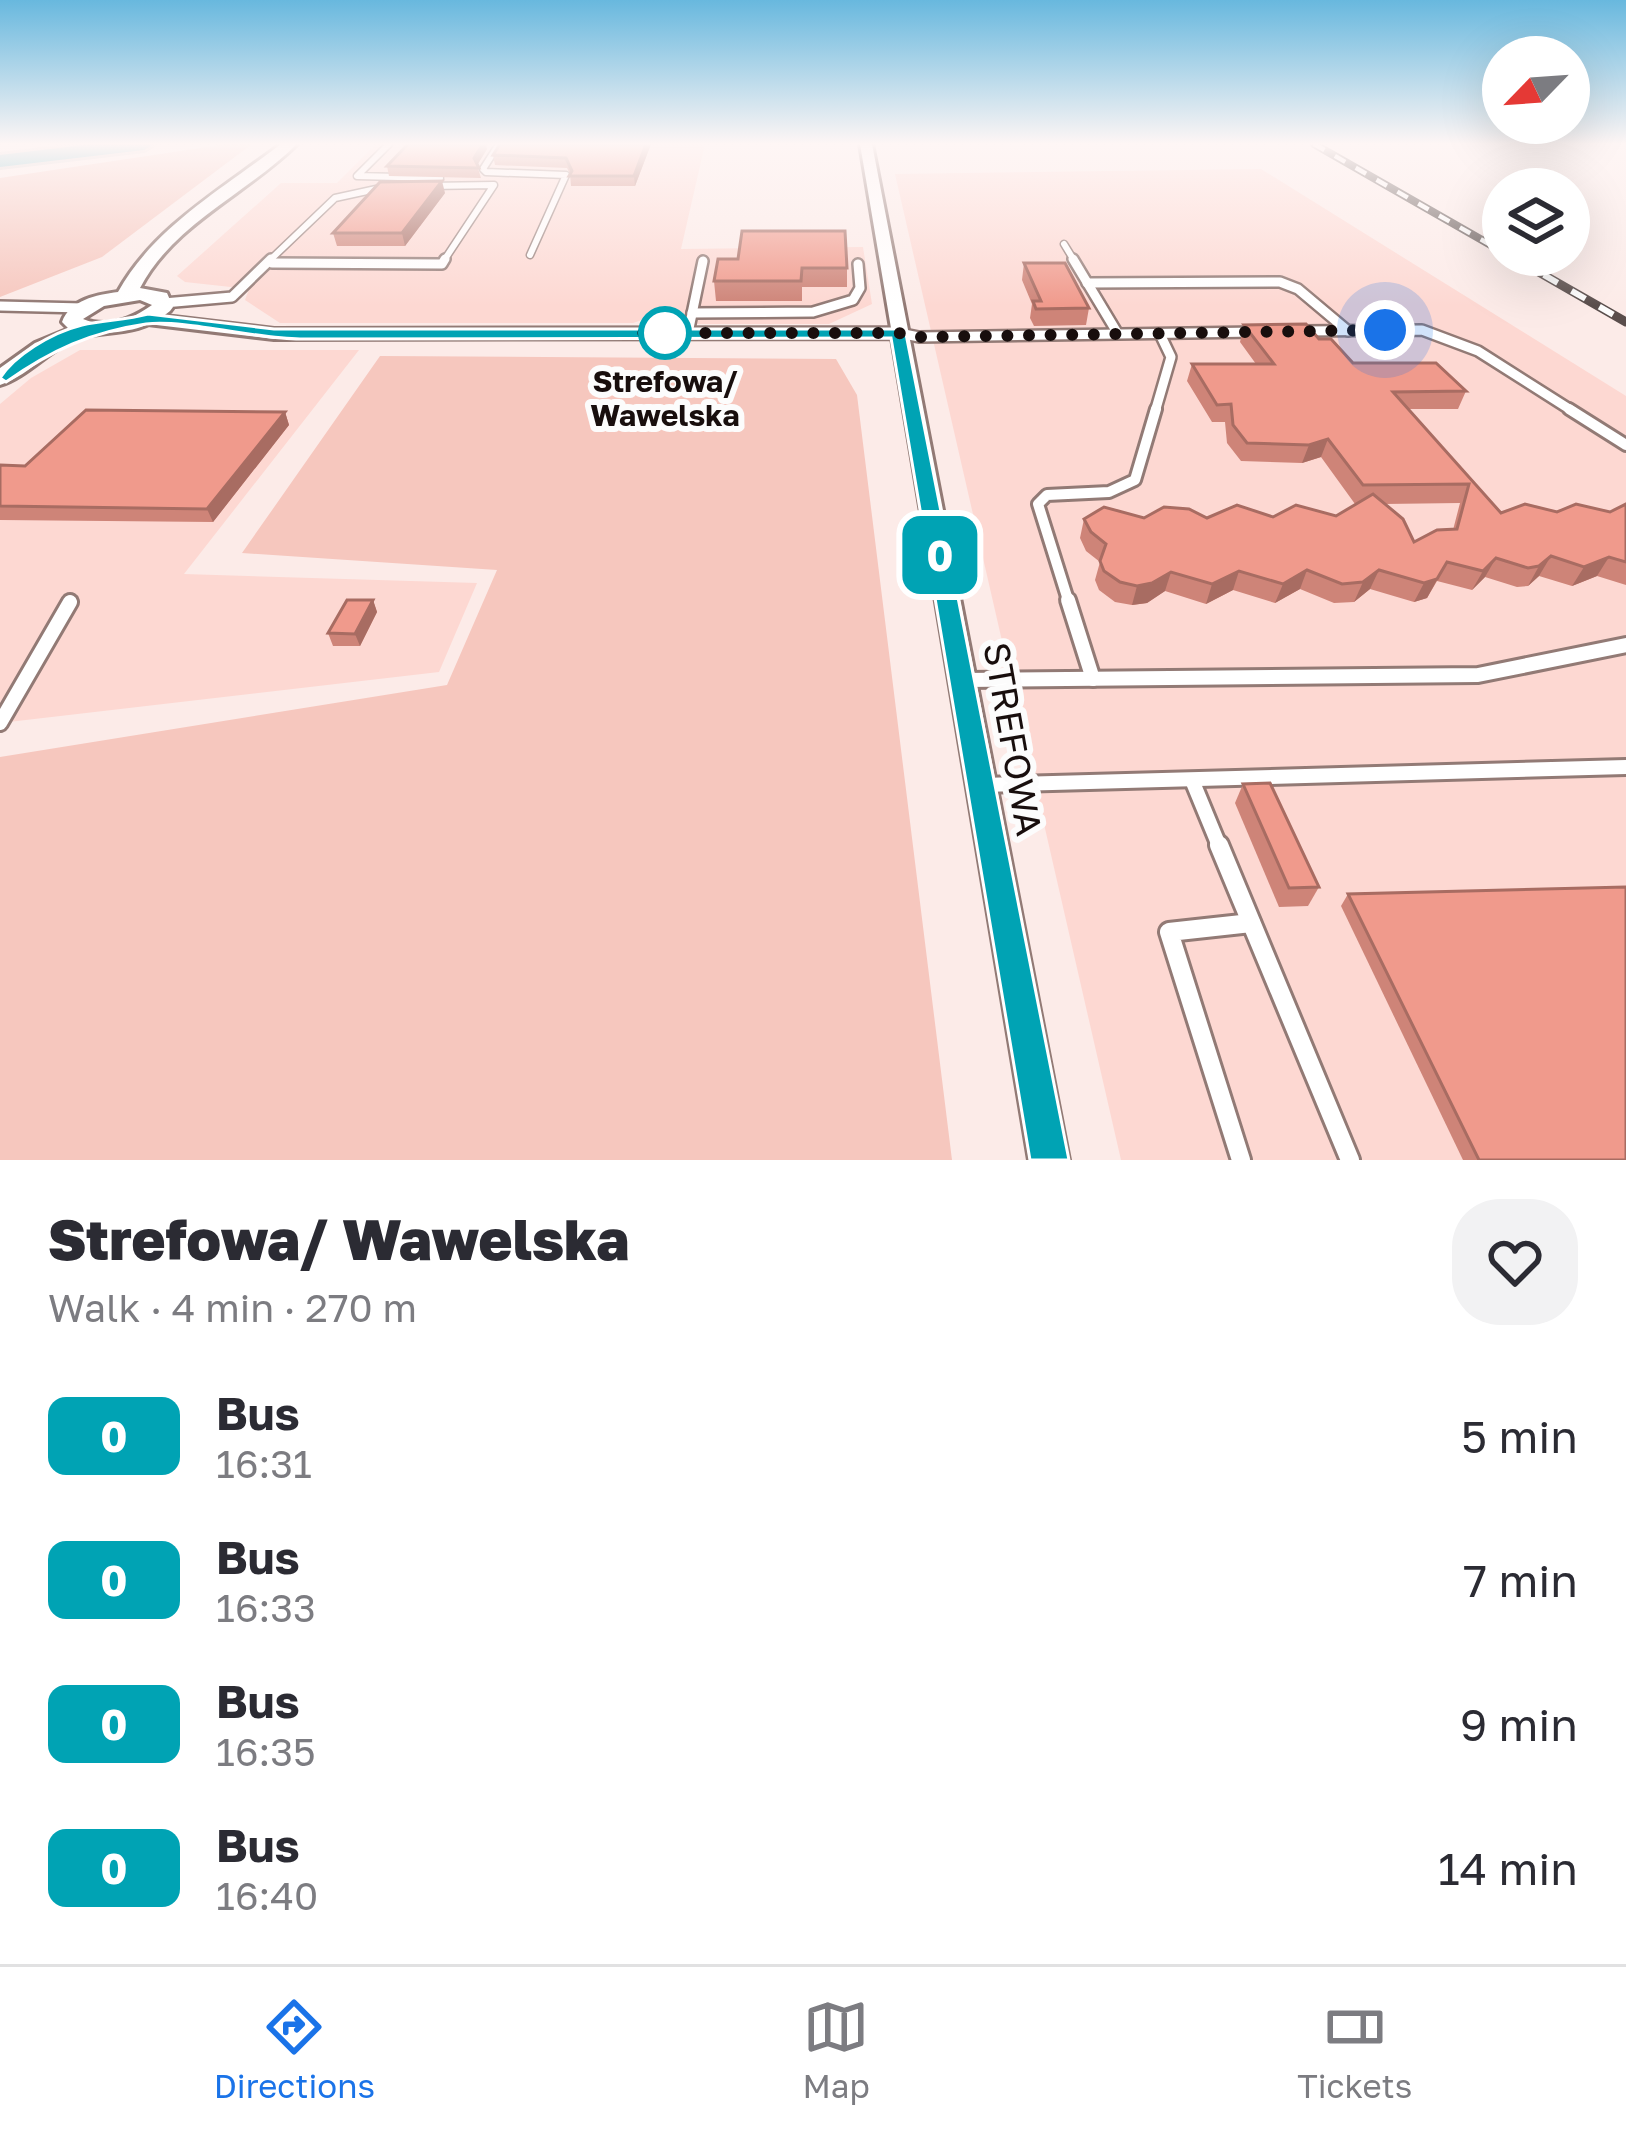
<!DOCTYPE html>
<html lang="en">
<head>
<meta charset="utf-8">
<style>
	body { margin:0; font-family:"Golos Text",sans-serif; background:#f2f2f3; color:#2b2b33; height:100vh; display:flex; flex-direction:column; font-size:45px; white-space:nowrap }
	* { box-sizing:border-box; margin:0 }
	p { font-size:39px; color:#7c7c81 }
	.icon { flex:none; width:66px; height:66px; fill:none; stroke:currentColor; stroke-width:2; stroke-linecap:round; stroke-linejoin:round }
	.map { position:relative; height:1160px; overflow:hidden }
	.drawer { display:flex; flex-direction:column; background:#fff; flex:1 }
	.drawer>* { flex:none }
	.badge { padding:0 24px; border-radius:18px; font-size:42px; line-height:78px }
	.needle { width:78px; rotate:245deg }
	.controls { position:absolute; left:1482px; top:36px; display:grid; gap:24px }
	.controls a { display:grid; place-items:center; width:108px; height:108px; border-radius:50%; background:#fff; box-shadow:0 12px 48px #0002; font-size:60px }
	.you { position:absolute; width:60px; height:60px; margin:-30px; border:9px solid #fff; border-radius:50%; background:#1a73e8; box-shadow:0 0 0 18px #1a73e833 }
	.map>.badge { position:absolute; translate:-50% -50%; box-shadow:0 0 0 6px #fff }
	.round { display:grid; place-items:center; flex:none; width:126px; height:126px; border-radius:48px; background:#f2f2f3 }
	.head { display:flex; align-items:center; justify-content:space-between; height:204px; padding:0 48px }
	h1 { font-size:57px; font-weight:800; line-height:90px }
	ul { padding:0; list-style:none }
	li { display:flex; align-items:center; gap:36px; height:144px; padding:0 48px }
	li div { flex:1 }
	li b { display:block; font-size:45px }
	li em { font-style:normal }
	li .badge { min-width:132px; font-weight:700; text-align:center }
	.dock { display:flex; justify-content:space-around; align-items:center; height:168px; border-top:3px solid #e1e1e2; background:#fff; font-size:33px; color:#7c7c81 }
	.dock a { display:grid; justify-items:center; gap:6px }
	.dock .on { color:#1a73e8 }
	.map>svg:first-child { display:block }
	.built { fill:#fdd8d2 }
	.green { fill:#f6c7be }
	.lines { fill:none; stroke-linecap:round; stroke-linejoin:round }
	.service-far4-casing { stroke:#927a75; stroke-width:9 }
	.service-far3-casing { stroke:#927a75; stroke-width:14 }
	.service-far2-casing { stroke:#927a75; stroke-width:16 }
	.service-far1-casing { stroke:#927a75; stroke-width:20 }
	.service-casing { stroke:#927a75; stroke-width:24 }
	.minor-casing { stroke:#927a75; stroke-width:6 }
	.tertiary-casing { stroke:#927a75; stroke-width:6 }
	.trunk-casing { stroke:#d1cfcf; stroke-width:6 }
	.service-far4 { stroke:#fff; stroke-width:6 }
	.service-far3 { stroke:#fff; stroke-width:9 }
	.service-far2 { stroke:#fff; stroke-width:10 }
	.service-far1 { stroke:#fff; stroke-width:14 }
	.service { stroke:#fff; stroke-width:18 }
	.minor { fill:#fff; fill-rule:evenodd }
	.tertiary { fill:#fff; fill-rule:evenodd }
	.trunk { fill:#56b4c3; fill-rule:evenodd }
	.rail-far1-casing { stroke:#5a4e4c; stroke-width:8 }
	.rail-casing { stroke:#5a4e4c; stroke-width:9 }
	.rail-far1 { stroke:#fcfcfc; stroke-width:4.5; stroke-dasharray:12; stroke-linecap:butt }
	.rail { stroke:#fcfcfc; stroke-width:6; stroke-dasharray:16; stroke-linecap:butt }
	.wall { fill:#ce8478; fill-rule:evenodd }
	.shaded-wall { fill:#a86c62 }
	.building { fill:#f09a8c; stroke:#a86c62; stroke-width:3 }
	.line { fill:#00a3b4; stroke:#fff; stroke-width:3 }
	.walk { stroke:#180e0d; stroke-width:12; stroke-dasharray:0 21.6 }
	.stop-dot { fill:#fff; stroke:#00a3b4; stroke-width:6 }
	.labels { text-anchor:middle; stroke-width:12; stroke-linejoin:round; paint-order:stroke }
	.far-stop-label { font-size:30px; font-weight:bold; fill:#180e0d; stroke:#fcfcfc }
	.street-label { font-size:36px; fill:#180e0d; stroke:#fcfcfc }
</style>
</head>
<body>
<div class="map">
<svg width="1626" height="1160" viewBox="0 0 1626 1160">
	<rect width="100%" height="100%" fill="#fcebe8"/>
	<g class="built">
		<polygon points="376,144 705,144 681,249 863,247 872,304 829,324 661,324 663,313 633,323 280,323 245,300 249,289 185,282 177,276 281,183 337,183"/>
		<polygon points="1261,169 1626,396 1626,1160 1121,1160 895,174"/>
		<polygon points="80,350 359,350 184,574 477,583 439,672 0,723 0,404 31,378"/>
	</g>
	<g class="green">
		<polygon points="227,144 252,144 102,257 0,297 0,178"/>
		<polygon points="380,356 836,359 857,395 952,1160 0,1160 0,757 447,685 497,570 242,553"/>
	</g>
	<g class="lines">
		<defs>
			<g id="service-far4">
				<polyline points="389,144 357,176 440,178"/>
				<polyline points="499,144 483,169 486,172 566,175 530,255"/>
				<polyline points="429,186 494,185 443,262"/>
				<polyline points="1064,244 1075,262"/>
				<polyline points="268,262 335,198 390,186"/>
			</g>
			<g id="service-far3">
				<polyline points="1073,259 1118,334"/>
				<polyline points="272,263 442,264 445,259"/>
				<polyline points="1087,283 1280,282 1298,289 1348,331"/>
				<polyline points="164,303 232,297 271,259"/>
				<polyline points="0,306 83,308"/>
				<polyline points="692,313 813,312 853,300 860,288 858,264"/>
				<polyline points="1302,331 1422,330 1478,351 1574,412"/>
				<polyline points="688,333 703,261"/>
				<polyline points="899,333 919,337 1257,332"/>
				<polyline points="1155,412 1171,357 1160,334"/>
			</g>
			<g id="service-far2">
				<polyline points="1569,409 1626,445"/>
				<polyline points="1069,603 1038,504 1047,495 1109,492 1135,480 1156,409"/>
			</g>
			<g id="service-far1">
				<polyline points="1068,600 1093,679"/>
				<polyline points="964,680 1478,675 1626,645"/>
				<polyline points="0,723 70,602"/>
				<polyline points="1192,780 1220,848"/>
				<polyline points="983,785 1626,767"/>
			</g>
			<g id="service">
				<polyline points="1219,845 1350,1160"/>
				<polyline points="1241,1160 1169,932 1251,923"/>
			</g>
			<polygon id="minor" points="860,144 872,144 1069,1160 1029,1160 892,338 274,339 148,324 140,319 148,314 274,329 891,328"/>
			<path id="tertiary" d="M 281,144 L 297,144 C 248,193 173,224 140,288 L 167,293 L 173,307 L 170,311 C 144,332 122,331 91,335 C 56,340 32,375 0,385 L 0,368 L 35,343 L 69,329 L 62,322 C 70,300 96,295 118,292 C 154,227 224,188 281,144 ZM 140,300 L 152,305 C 131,320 108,329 83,319 L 104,306 Z"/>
			<polygon id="trunk" points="92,144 154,144 144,150 0,167 0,155"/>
		</defs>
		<use href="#service-far4" class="service-far4-casing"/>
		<use href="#service-far3" class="service-far3-casing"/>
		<use href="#service-far2" class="service-far2-casing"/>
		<use href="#service-far1" class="service-far1-casing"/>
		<use href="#service" class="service-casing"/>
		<use href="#minor" class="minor-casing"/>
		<use href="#tertiary" class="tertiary-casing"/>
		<use href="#trunk" class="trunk-casing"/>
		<use href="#service-far4" class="service-far4"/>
		<use href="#service-far3" class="service-far3"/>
		<use href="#service-far2" class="service-far2"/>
		<use href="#service-far1" class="service-far1"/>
		<use href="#service" class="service"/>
		<use href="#minor" class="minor"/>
		<use href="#tertiary" class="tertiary"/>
		<use href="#trunk" class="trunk"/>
		<defs>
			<g id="rail-far1">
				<polyline points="1314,144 1503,252"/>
				<polyline points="1509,255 1522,262"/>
			</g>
			<polyline id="rail" points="1516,259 1626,322"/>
		</defs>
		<use href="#rail-far1" class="rail-far1-casing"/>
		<use href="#rail" class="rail-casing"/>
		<use href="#rail-far1" class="rail-far1"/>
		<use href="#rail" class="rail"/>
	</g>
	<g class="wall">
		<polygon points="500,144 651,144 635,186 571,186 570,174 567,168 495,165 493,155"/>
		<polygon points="487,149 477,165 481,178 389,176 387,166"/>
		<polygon points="445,193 405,246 337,246 333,233"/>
		<polygon points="718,259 847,268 847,287 802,287 802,301 716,301 714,281"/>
		<polygon points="1024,263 1089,308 1086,325 1034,326 1030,318 1032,304 1022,280"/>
		<path d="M 1244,325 L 1319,339 L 1353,363 L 1466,391 L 1458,409 L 1408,409 L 1501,513 L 1610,512 L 1626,504 L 1626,585 L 1597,576 L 1572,586 L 1539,576 L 1528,586 L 1517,587 L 1485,577 L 1472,590 L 1437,581 L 1427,598 L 1414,602 L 1370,589 L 1354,602 L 1334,603 L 1300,589 L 1275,603 L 1233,590 L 1206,604 L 1165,591 L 1147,603 L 1132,605 L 1115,602 L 1099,590 L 1095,580 L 1100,562 L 1086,551 L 1080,538 L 1084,519 L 1336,516 L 1355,504 L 1321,457 L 1302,463 L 1241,461 L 1227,443 L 1225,422 L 1212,422 L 1187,381 L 1192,364 L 1256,364 L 1240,342 ZM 1460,503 L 1453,530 L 1414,542 L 1384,504 Z"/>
		<polygon points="285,412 289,425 213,522 0,520 0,465 25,466"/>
		<polygon points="373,600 377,612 360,646 333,646 328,633"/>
		<polygon points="1243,784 1319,887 1308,906 1279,907 1235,803"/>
		<polygon points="1348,894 1626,1160 1463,1160 1341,906"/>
	</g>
	<g class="shaded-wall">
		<polygon points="480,144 486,144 487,149 476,167 474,158"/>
		<polygon points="646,144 651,144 635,186 634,176"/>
		<polygon points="442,181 445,193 405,246 402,233"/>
		<polygon points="285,412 289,425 213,522 207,509"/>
		<polygon points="1328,439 1321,457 1302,463 1309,445"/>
		<polygon points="1551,556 1539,576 1528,586 1539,566"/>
		<polygon points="1609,557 1597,576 1572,586 1584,567"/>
		<polygon points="1496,558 1485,577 1472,590 1483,571"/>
		<polygon points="1447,562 1427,598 1414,602 1424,583"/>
		<polygon points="1307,570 1300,589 1275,603 1283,584"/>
		<polygon points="1379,570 1370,589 1354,602 1363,582"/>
		<polygon points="1239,571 1233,590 1206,604 1212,584"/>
		<polygon points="1171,572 1165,591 1147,603 1132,605 1137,586"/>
		<polygon points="373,600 377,612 360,646 355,634"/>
	</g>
	<g class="building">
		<polygon points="408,144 483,144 474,158 479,168 387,166"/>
		<polygon points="500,144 646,144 634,176 569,176 572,171 566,158 493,155"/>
		<polygon points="442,181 402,233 333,233 380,182"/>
		<polygon points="742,231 845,231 847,268 802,268 801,281 714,281 718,259 738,259"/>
		<polygon points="1024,263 1065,263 1089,308 1036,309 1033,301 1041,301"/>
		<polygon points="1306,324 1319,339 1331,339 1353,363 1436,363 1466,391 1393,392 1501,513 1525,504 1557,512 1576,504 1610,512 1626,504 1626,562 1609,557 1584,567 1551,556 1539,566 1528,568 1496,558 1483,571 1447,562 1437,579 1424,583 1379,570 1363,582 1342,584 1307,570 1283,584 1239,571 1212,584 1171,572 1152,583 1137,586 1120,582 1104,571 1100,561 1106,544 1091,532 1084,519 1104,507 1144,518 1164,507 1189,509 1207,518 1237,505 1273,517 1296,505 1336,516 1373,494 1403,519 1414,542 1437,530 1457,529 1469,484 1363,485 1328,439 1309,445 1247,443 1233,425 1231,404 1217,405 1192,364 1274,364 1244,325"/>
		<polygon points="86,410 285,412 207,509 0,506 0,465 25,466"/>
		<polygon points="347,600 373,600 355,634 328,633"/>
		<polygon points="1270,783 1319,887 1289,888 1243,784"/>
		<polygon points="1626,887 1626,1160 1479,1160 1348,894"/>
	</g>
	<linearGradient id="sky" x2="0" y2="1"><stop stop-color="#68b8de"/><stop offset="0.47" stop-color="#fef6f5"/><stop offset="1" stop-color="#fef6f5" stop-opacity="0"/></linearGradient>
	<rect width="1626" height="306" fill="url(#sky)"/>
	<path class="line" d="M 148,314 L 274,329 L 905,329 L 1069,1160 L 1030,1160 L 891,338 C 694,338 497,338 300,339 C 256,339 184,319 146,324 C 91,332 52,350 6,382 L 0,378 C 14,356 50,333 82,325 C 103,320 126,320 148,314 Z"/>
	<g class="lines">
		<polyline class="walk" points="665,333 642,333 899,333 920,337 1385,330"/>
	</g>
	<circle class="stop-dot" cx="665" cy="333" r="24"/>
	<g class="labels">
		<g class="far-stop-label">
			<text x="665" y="392">Strefowa/<tspan x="665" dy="34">Wawelska</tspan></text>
		</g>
		<g class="street-label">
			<text transform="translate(1013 739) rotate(80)" y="13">STREFOWA</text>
		</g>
	</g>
</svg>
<div class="controls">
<a><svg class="needle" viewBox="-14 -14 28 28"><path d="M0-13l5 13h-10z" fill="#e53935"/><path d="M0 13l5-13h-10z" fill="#7c7c81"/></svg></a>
<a><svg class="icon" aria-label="layers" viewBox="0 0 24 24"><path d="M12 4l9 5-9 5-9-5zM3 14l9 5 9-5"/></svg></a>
</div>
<div class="you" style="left:1385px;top:330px"></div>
<b class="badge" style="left:940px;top:555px;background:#00a3b4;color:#fff">0</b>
</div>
<section class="drawer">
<div class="head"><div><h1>Strefowa/ Wawelska</h1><p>Walk · 4 min · 270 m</p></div><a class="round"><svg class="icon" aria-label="heart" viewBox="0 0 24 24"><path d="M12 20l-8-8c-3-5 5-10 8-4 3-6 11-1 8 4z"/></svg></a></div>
<ul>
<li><span class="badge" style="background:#00a3b4;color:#fff">0</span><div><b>Bus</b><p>16:31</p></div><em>5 min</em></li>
<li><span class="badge" style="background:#00a3b4;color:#fff">0</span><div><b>Bus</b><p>16:33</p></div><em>7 min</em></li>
<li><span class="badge" style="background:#00a3b4;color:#fff">0</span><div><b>Bus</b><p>16:35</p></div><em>9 min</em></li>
<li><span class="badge" style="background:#00a3b4;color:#fff">0</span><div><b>Bus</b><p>16:40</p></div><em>14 min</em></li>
</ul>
</section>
<nav class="dock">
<a class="on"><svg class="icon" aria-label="directions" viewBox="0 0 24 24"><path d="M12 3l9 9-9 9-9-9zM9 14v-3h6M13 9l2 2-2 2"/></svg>Directions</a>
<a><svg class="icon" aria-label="map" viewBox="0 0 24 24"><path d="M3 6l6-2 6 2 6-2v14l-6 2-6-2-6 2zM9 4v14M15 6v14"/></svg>Map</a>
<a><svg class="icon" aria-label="tickets" viewBox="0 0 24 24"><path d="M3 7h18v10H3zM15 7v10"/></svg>Tickets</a>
</nav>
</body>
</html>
